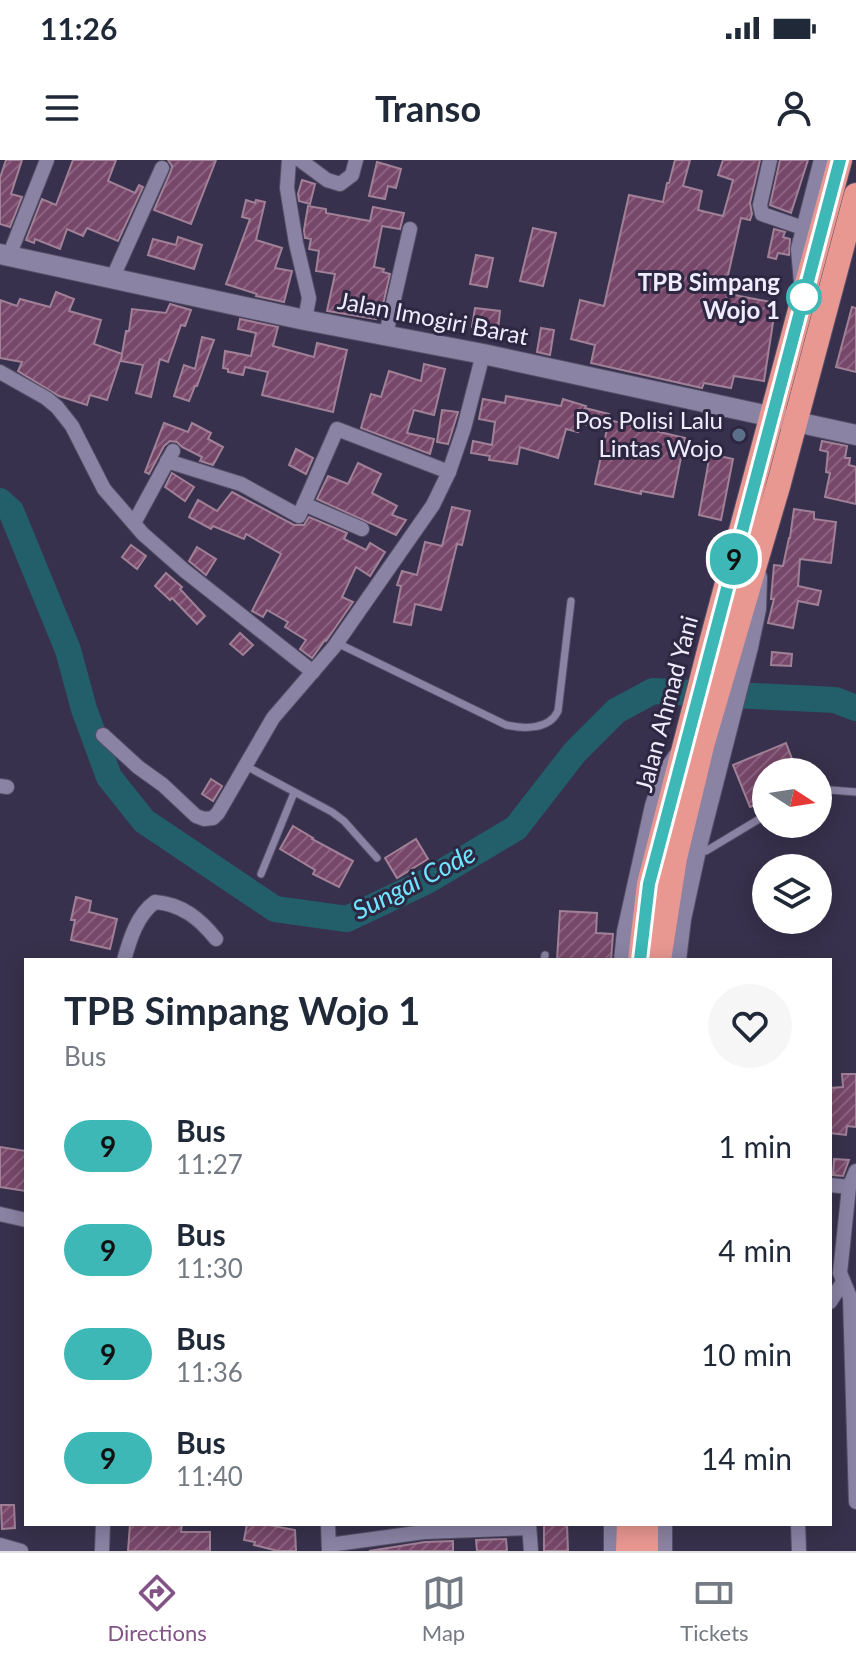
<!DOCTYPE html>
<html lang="en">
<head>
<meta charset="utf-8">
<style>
	body { margin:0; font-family:Lato,sans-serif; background:#f6f6f7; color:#1f2937; height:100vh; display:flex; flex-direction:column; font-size:30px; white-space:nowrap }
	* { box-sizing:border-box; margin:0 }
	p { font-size:26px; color:#747a83 }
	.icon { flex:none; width:44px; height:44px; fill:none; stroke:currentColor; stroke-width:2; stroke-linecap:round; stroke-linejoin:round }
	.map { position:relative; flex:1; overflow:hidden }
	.drawer { position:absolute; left:24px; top:798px; width:808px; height:568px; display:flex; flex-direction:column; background:#fff; border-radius:0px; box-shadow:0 4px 20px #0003 }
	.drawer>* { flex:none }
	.badge { padding:0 16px; border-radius:26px; font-size:28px; line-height:52px }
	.needle { width:52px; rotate:102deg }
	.controls { position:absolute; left:752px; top:598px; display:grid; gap:16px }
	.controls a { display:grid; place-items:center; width:80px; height:80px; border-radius:50%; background:#fff; box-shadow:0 4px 20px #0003; font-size:40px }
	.map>.badge { position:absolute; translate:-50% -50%; box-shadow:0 0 0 4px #fff }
	.round { display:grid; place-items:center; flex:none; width:84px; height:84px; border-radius:42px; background:#f6f6f7 }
	.summary { display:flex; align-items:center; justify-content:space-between; height:136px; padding:0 40px }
	h1 { font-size:38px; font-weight:700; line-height:60px }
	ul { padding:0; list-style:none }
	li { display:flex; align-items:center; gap:24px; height:104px; padding:0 40px }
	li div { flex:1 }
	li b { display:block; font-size:30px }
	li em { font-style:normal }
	li .badge { min-width:88px; font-weight:700; text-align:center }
	.status { display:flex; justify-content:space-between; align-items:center; height:56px; padding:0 40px; background:#fff; direction:ltr }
	.status svg { height:22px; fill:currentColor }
	header { display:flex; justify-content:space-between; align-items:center; height:104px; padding:0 40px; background:#fff; font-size:36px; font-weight:700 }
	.dock { display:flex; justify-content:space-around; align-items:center; height:112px; border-top:2px solid #e0e1e3; background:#fff; font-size:22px; color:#747a83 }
	.dock a { display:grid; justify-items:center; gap:4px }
	.dock .active { color:#815387 }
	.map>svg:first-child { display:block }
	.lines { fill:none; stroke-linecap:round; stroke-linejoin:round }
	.river { stroke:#225f6b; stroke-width:26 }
	.building { fill:url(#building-hatch); stroke:#a18197; stroke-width:2 }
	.lane-casing { stroke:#564f67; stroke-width:9 }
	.street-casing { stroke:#564f67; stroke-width:16 }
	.secondary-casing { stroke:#564f67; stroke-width:22 }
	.highway-casing { stroke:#564f67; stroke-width:26 }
	.lane { stroke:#8a83a4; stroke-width:7 }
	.street { stroke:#8a83a4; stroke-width:14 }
	.secondary { stroke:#8a83a4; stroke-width:20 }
	.highway { stroke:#e99791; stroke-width:24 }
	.line-casing { stroke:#fff; stroke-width:18 }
	.line { stroke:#3eb7b7; stroke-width:12 }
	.stop-dot { fill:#fff; stroke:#3eb7b7; stroke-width:4 }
	.service-dot { fill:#5c6f8a; stroke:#2e2742; stroke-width:3 }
	.labels { text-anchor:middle; stroke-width:6; stroke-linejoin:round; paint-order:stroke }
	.stop-label { font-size:24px; font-weight:bold; fill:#efecfe; stroke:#2e2742; text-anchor:end }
	.street-label { font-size:24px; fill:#efecfe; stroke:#2e2742 }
	.poi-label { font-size:24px; fill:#efecfe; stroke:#2e2742; text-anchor:end }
	.water-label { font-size:26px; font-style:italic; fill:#70e5fd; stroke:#2e2742 }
</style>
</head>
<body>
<div class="status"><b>11:26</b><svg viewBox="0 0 49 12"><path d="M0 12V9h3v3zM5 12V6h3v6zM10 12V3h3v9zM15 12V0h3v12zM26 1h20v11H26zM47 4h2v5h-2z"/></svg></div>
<header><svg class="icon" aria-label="menu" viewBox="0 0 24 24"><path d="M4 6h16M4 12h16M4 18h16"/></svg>Transo<svg class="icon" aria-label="person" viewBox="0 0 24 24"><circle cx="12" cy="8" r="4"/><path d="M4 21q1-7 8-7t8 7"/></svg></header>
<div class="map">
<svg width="856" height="1391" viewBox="0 0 856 1391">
	<defs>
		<pattern id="building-hatch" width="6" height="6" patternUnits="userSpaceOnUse" patternTransform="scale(2)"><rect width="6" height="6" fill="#774769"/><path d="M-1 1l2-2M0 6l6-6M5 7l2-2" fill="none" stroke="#8b6280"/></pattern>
	</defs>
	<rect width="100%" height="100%" fill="#38314d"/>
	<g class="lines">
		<polyline class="river" points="0,341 11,351 68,490 84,549 109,617 144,661 275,749 347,759 427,721 516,668 575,592 616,551 653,531 835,540 856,548"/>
	</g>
	<g class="building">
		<polygon points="6,0 22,0 11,34 22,37 10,67 0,64 0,18"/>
		<polygon points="73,0 116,0 108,21 135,33 139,25 143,27 118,81 87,68 83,76 67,69 60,89 35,79 34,83 26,80 42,39 56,45"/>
		<polygon points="168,0 216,0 191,64 154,50 171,11 172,6"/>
		<polygon points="675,0 690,0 683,26 702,31 698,50 723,56 733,20 718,15 723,0 760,0 750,43 752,54 750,60 741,58 724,133 776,143 764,221 734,216 731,228 704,223 702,228 591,203 595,185 571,179 580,140 604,146 629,35 663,42 667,23 669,23"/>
		<polygon points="780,0 808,0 791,53 770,45"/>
		<polygon points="377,2 401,9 396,28 388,26 385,39 369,36"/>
		<polygon points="302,20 315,24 310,44 299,41 298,34"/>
		<polygon points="246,40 255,43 256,40 265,42 256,80 282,88 275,108 292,111 284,142 256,136 257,134 226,124 250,59 242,57"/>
		<polygon points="308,46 326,49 326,53 370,61 373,47 404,53 400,69 382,66 374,107 384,109 383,112 390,114 382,149 378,148 376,159 327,151 335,114 316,111 319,91 309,89 311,79 305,78 304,70"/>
		<polygon points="533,68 556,73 543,126 520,121"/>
		<polygon points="774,69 785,72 783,77 790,79 789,95 778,93 776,99 768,97"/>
		<polygon points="178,77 202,85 194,109 148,95 153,79 176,85"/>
		<polygon points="476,95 493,98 487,127 470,124"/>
		<polygon points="56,132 74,139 69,151 101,160 94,184 122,194 126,171 129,171 132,149 166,153 170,144 191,150 185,166 181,165 168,202 160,199 151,237 136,233 143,205 121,201 122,195 107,240 90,235 87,245 59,236 18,211 22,202 0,198 0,140 17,146 20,139 50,147"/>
		<polygon points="852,147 856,148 856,212 836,207"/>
		<polygon points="475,148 500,151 498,170 472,167"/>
		<polygon points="240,159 278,167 273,186 314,197 317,183 347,190 333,252 262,235 268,212 245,207 243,215 228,212 228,209 223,208 225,191 251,196 256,173 238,169"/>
		<polygon points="541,168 554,170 550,195 537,192"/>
		<polygon points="202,177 214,180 197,226 195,226 189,241 174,236 184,205 195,209"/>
		<polygon points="424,204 445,209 434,255 414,250 407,273 434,279 430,294 361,268 371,234 381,237 389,211 421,221"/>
		<polygon points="506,236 561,246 563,239 586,246 585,248 609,254 604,270 581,263 578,272 566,269 558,298 520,287 517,304 489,300 490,296 471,293 473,281 492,285 495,262 479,259 483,239 505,243"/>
		<polygon points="442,250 458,252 448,284 437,282"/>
		<polygon points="609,260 685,278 673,337 641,331 641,334 595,324"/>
		<polygon points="164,263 188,272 192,263 211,273 208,279 223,287 213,305 200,301 202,297 182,287 177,282 170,281 164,286 149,314 145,312"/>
		<polygon points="822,281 847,286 845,298 850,298 849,305 856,307 856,344 825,337 830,313 826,312 828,292 820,290"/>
		<polygon points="296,289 313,298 306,314 289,305"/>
		<polygon points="710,294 733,299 721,360 699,355"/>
		<polygon points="358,303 381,314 372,333 397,346 392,355 406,360 396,375 317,339 328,316 348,324"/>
		<polygon points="172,313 194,327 185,341 165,327"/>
		<polygon points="232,332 294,365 304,365 309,357 347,373 344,379 366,390 370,383 385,392 370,416 356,407 342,437 353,442 326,481 325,480 312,498 300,489 306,480 285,467 288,462 267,450 263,457 252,451 281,394 246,374 244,379 213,366 211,369 189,357 198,340 217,351"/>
		<polygon points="452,347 470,351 462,385 457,384 441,450 415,444 411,465 394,462 401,426 397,425 402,411 417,415 425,382 442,386"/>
		<polygon points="794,349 814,352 814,359 836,362 831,403 800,399 798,426 821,431 818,445 798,441 793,468 768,463 774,439 771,439 774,405 783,406 789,378 790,378"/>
		<polygon points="131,385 146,396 137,409 122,397"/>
		<polygon points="197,387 216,399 206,415 189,401"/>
		<polygon points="166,413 182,427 180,429 205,456 197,464 172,438 170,440 155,426"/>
		<polygon points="240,473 253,485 243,495 230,484"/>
		<polygon points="772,492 792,494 791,506 771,505"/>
		<polygon points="786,583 797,612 766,612 766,641 750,647 733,605"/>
		<polygon points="211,619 222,626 213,641 202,634"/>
		<polygon points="293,666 313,678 312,679 353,701 339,727 313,714 315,710 280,689"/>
		<polygon points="416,679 428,699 397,718 385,698"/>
		<polygon points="76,737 91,741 89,752 117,759 110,789 71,780 75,760 71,760"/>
		<polygon points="560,751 597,753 596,773 613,774 611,800 557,800"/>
		<polygon points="842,914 856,914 856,967 847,966 846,975 830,973 830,928 843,927"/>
		<polygon points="0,987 26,991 26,1031 0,1027"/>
		<polygon points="834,999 849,1000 843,1016 833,1015"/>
		<polygon points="1,1345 14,1345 15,1368 2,1369"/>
		<polygon points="130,1364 182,1364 181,1372 210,1372 210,1391 128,1391"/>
		<polygon points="247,1364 263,1364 295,1370 296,1391 278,1391 254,1385 255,1382 244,1380"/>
		<polygon points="544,1364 567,1364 568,1391 544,1391"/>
		<polygon points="506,1379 507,1391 477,1391 476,1380"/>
		<polygon points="453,1381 453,1391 369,1391 425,1382"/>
	</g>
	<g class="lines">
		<defs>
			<g id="lane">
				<path d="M 337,483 L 506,565 C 524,569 549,570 558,551 L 571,441"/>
				<polyline points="246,606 332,652 344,661 377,698"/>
				<polyline points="818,629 856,632"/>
				<polyline points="698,691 706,691 766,655"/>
				<polyline points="261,714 294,633"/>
				<polyline points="544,800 545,795"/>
			</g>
			<g id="street">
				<polyline points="289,0 287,28 296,83 309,138 305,160"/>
				<polyline points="300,0 327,20 340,24 352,15 356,0"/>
				<polyline points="770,0 760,45 762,54 806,69"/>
				<polyline points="9,96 47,0"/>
				<polyline points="113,117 162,8"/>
				<polyline points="386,174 410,69"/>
				<polyline points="0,212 46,238 57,247 72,266 104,329 143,374 185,411 313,512"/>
				<polyline points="167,301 241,324 299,356 337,269 449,312"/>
				<polyline points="304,344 362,369"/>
				<polyline points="134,363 173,291"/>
				<polyline points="103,575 138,607 163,625 196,656 204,659 213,658 218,653 273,558 334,487 433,345 449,312 464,268 483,194"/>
				<polyline points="0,626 7,627"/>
				<path d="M 124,800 C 130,779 137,755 155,742 C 182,744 200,759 216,779"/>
				<polyline points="830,1025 849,1027 856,1011"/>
				<polyline points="849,1027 840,1113 850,1137 856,1342"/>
				<polyline points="0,1054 26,1060"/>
				<polyline points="830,1142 843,1122"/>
				<polyline points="328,1364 329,1391"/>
				<polyline points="529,1364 531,1391"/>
				<polyline points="798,1364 799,1391"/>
				<polyline points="0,1385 21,1391"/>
				<polyline points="329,1385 424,1372 529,1368"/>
				<polyline points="102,1391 103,1364"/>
			</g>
			<g id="secondary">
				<polyline points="0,94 305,160 483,194 856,275"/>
				<polyline points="804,122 801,89 824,0"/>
				<polyline points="624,800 627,772 655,646 664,618 678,597"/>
				<polyline points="676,800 681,759 696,690 748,487 756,449 757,417"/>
				<polyline points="614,1391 614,1364"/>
				<polyline points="662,1391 662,1364"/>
			</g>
			<g id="highway">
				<polyline points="640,800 649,724 711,483 840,0"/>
				<polyline points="659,800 675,698 703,582 779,323 856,35"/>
				<polyline points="628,1391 629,1364"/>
				<polyline points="646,1391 646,1364"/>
			</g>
		</defs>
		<use href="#lane" class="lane-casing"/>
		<use href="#street" class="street-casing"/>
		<use href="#secondary" class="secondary-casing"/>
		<use href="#highway" class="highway-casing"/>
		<use href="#lane" class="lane"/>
		<use href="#street" class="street"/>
		<use href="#secondary" class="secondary"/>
		<use href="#highway" class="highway"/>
	</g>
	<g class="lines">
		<defs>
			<polyline id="line" points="640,800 649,724 840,0"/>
		</defs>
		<use href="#line" class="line-casing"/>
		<use href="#line" class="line"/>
	</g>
	<circle class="stop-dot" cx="804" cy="137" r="16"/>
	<circle class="service-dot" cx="739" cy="275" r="8"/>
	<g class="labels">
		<g class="stop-label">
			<text x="780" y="131">TPB Simpang<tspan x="780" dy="28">Wojo 1</tspan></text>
		</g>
		<g class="street-label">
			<text transform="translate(433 159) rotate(11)" y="8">Jalan Imogiri Barat</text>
			<text transform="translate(667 544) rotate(-75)" y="8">Jalan Ahmad Yani</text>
		</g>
		<g class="poi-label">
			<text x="723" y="269">Pos Polisi Lalu<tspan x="723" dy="28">Lintas Wojo</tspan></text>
		</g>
		<g class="water-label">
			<text transform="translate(414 722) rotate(-27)" y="9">Sungai Code</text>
		</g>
	</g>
</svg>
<div class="controls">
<a><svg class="needle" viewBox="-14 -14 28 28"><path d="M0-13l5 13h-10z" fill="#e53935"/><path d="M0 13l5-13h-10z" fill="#747a83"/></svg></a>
<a><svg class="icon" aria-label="layers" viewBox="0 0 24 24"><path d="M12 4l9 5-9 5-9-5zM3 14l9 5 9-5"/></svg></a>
</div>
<b class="badge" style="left:734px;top:399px;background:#3eb7b7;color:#111">9</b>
<section class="drawer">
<div class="summary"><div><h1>TPB Simpang Wojo 1</h1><p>Bus</p></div><a class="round"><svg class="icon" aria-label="heart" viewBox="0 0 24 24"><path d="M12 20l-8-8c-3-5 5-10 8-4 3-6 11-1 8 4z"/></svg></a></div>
<ul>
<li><span class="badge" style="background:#3eb7b7;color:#111">9</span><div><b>Bus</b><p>11:27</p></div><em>1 min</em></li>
<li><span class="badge" style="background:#3eb7b7;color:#111">9</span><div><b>Bus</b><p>11:30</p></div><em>4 min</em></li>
<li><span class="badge" style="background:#3eb7b7;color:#111">9</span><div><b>Bus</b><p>11:36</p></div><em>10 min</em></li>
<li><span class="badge" style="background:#3eb7b7;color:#111">9</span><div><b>Bus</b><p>11:40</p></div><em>14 min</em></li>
</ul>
</section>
</div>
<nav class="dock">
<a class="active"><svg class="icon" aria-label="directions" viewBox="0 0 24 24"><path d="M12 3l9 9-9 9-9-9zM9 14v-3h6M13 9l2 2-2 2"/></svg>Directions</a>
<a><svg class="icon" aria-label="map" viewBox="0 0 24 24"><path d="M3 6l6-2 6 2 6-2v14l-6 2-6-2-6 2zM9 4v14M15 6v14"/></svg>Map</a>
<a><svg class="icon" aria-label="tickets" viewBox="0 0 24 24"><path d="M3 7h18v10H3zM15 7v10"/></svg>Tickets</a>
</nav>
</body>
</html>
